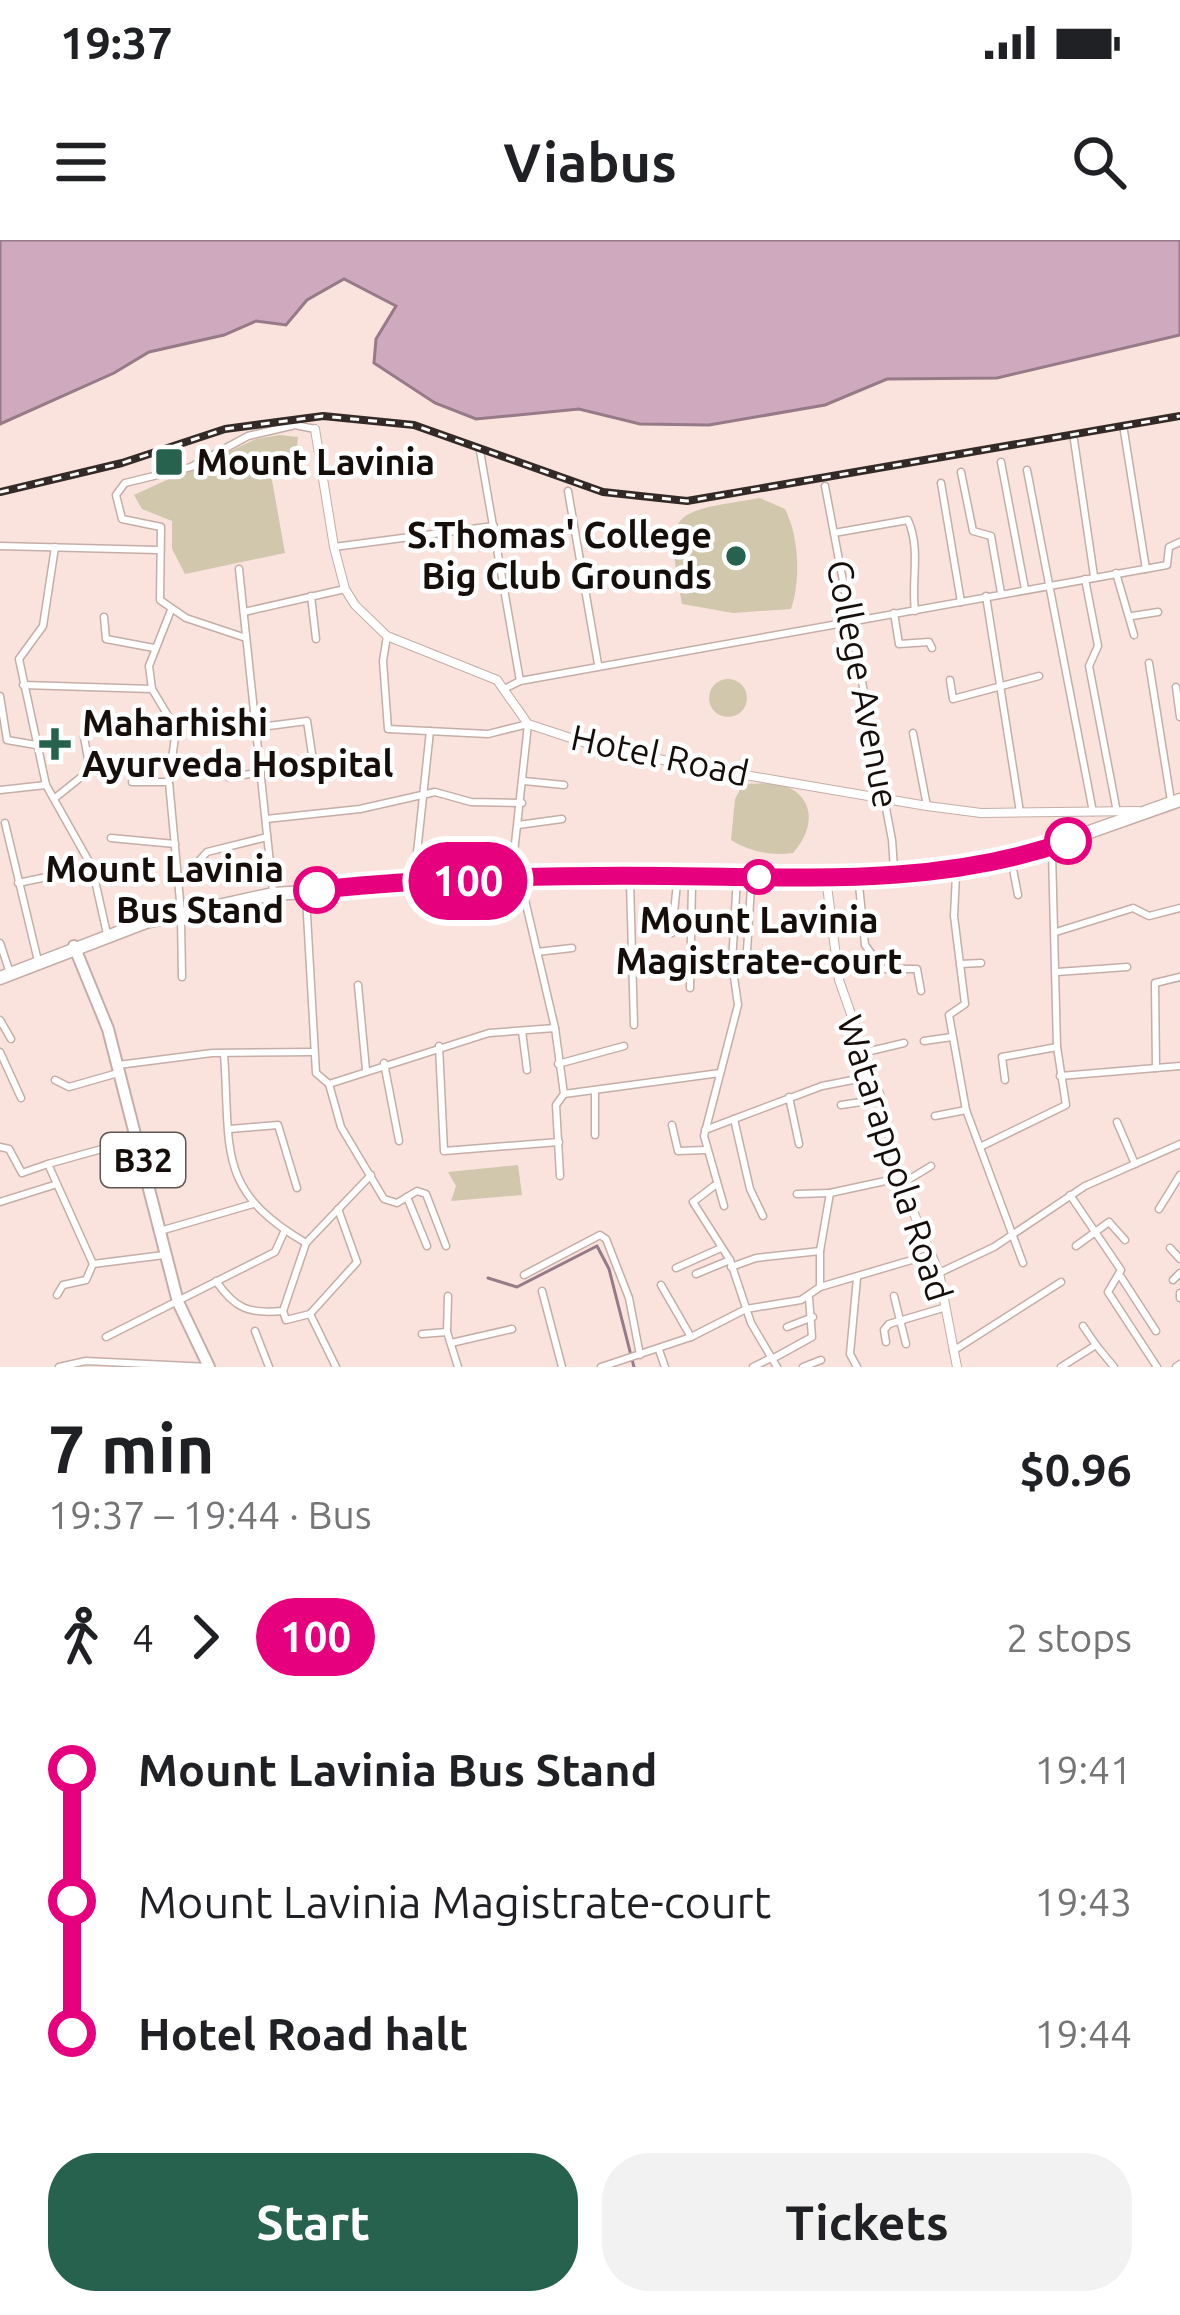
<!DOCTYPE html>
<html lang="en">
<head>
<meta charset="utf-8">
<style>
	body { margin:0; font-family:Ubuntu,sans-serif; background:#f2f2f2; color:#202124; height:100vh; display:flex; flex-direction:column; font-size:45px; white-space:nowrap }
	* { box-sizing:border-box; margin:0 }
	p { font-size:39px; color:#757577 }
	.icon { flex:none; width:66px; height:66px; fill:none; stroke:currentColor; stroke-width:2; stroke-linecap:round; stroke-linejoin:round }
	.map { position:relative; height:1127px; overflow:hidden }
	.side { display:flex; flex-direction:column; background:#fff; flex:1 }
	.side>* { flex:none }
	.badge { padding:0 24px; border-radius:39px; font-size:42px; line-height:78px }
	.map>.badge { position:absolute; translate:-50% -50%; box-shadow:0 0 0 6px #fff }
	.legs { display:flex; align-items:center; gap:18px; height:132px; padding:0 48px; font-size:39px }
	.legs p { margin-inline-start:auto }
	.head { display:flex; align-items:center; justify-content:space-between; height:204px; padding:0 48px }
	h1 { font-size:66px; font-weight:600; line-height:90px }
	.button { display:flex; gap:24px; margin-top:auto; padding:24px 48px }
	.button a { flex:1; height:138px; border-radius:48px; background:#26624d; color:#fff; font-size:48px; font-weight:600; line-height:138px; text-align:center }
	.button a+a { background:#f2f2f2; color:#202124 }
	ul { padding:0 48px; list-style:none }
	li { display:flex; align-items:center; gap:42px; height:132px; font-size:45px }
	li i { display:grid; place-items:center; width:18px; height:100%; margin:0 15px; background:currentColor }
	li i::after { content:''; width:30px; height:30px; margin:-15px; border:9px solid; border-radius:50%; background:#fff }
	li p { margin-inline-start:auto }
	li:first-child i { background:linear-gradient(#0000 50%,currentColor 0) }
	li:last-child i { background:linear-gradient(currentColor 50%,#0000 0) }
	.status { display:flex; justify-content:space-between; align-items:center; height:84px; padding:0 60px; background:#fff; direction:ltr }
	.status svg { height:33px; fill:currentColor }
	header { display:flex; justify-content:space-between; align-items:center; height:156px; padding:0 48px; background:#fff; font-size:54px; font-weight:600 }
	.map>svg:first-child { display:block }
	.green { fill:#d1c7ad }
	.water { fill:#cfa9bd; stroke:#977a88; stroke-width:3 }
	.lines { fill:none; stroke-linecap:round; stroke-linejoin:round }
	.stream { stroke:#977a88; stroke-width:3 }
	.street-casing { stroke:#c4aea7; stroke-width:9 }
	.secondary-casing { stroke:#c4aea7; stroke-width:10 }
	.primary-casing { stroke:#c4aea7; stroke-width:14 }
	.highway-casing { stroke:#c4aea7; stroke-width:15 }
	.street { stroke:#fff; stroke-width:6 }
	.secondary { stroke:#fff; stroke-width:8 }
	.primary { stroke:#fff; stroke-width:10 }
	.highway { stroke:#fff; stroke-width:12 }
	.rail-casing { stroke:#332a27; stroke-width:8 }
	.rail { stroke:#fff; stroke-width:3; stroke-dasharray:9; stroke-linecap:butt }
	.line-1-casing { stroke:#fff; stroke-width:27 }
	.line-1 { stroke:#e6007e; stroke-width:18 }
	.poi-dot { fill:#26624d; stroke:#fff; stroke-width:4.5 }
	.stop-1-dot { fill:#fff; stroke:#e6007e; stroke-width:6 }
	.labels { text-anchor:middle; stroke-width:9; stroke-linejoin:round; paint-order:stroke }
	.shield { fill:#fff; stroke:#5b5654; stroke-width:3 }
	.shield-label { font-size:33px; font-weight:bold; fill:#150e0b }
	.poi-label { font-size:36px; font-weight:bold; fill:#150e0b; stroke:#fff; text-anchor:start }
	.street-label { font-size:36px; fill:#150e0b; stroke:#fff }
	.stop-label { font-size:36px; font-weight:bold; fill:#150e0b; stroke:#fff; text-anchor:end }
</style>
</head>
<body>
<div class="status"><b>19:37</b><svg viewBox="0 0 49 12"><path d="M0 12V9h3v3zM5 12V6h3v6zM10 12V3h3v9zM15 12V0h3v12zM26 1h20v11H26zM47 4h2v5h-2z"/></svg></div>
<header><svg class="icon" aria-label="menu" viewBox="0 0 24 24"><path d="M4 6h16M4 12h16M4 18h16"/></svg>Viabus<svg class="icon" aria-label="search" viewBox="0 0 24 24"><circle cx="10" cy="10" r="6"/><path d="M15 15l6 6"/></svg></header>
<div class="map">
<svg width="1180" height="1127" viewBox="0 0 1180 1127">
	<rect width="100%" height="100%" fill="#fae3dc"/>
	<g class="green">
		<polygon points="279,195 298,197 296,217 270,229 285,313 185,334 172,309 172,281 142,269 134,255 256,199"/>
		<path d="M 760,258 L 785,269 C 799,296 801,340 791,369 L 733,373 L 682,364 C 664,269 669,273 760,258 Z"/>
		<circle cx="728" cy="458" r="19"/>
		<path d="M 776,543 C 814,552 818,585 793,613 C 771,616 750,612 731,600 L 735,559 L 743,544 Z"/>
		<polygon points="176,904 179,924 150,929 145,908"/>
		<polygon points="518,925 522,955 451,961 456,946 448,932"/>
	</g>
	<polygon class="water" points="0,0 1180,0 1180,95 997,138 887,139 825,165 709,185 640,184 579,169 476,179 435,163 374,123 376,99 396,66 344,39 307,60 286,85 256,81 224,95 149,112 114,133 0,184"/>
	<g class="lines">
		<polyline class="stream" points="488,1038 517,1047 597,1006 609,1029 634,1127"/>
		<defs>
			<g id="street">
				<polyline points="1124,191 1146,329"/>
				<polyline points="1074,200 1094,336"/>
				<polyline points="480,211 520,441"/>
				<polyline points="1001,222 1025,349"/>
				<polyline points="1027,230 1093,572"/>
				<polyline points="961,232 973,291 991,296 1001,353"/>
				<polyline points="941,243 961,362"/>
				<polyline points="825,246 892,600 895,643"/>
				<polyline points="568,251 598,424"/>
				<path d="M 834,293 L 908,280 C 921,310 911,339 915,371"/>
				<polyline points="0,306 158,310"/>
				<polyline points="55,307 43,386 19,419 46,545 92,627 107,694"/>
				<polyline points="334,307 494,286"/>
				<polyline points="239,329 274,661"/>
				<polyline points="1116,333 1134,395"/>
				<polyline points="1085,339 1098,406 1089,426 1117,572"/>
				<polyline points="311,356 316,399"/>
				<polyline points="986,356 1020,572"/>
				<polyline points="171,370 149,426 152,449 176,489 169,542 181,672"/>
				<polyline points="244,372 345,349"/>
				<polyline points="894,373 899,404 929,402 932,408"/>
				<polyline points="1132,376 1158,372"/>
				<polyline points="104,377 106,399 154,408"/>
				<polyline points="387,396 383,421 388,489 488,494 528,484 514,613 555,788 564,854 556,865 560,936"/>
				<polyline points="243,397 186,378 160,360 161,287 122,279 116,255 125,243 191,227 248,196 295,185 315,189"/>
				<polyline points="1149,423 1171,561"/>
				<polyline points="950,440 953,459 1039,436"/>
				<polyline points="23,445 152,449"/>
				<polyline points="1176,447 1180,477"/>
				<polyline points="504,449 520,441 1167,325 1169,307 1180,302"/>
				<polyline points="0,456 7,500 36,505"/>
				<polyline points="253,488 307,481 312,514"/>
				<polyline points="913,493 927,566"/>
				<polyline points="228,537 258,533"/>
				<polyline points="524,541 564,545"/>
				<polyline points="132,542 169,542"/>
				<polyline points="0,550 46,545"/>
				<polyline points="55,558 90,530 84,497"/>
				<polyline points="266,579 360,569 435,552 471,562 522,563"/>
				<polyline points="5,583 38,721"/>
				<polyline points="518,585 562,579"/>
				<polyline points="111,598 175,604"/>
				<polyline points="1012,624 1018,655"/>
				<polyline points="956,635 954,676 965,764 949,775 966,870 1023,1023"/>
				<polyline points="414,641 430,491"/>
				<polyline points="180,642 207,612 267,597"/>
				<polyline points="630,642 634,785"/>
				<polyline points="18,643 90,628"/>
				<polyline points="859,645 865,705 883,729 917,729 921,751"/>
				<polyline points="306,657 316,833 329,844 341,887 384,959 397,963 417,951 426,954 446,1006"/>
				<polyline points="181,679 182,737"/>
				<polyline points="1056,692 1133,668 1149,676 1180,668"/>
				<polyline points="672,693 677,643"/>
				<polyline points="0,703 10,733"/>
				<polyline points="537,712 572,708"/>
				<polyline points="960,724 981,723"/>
				<polyline points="746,727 751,646"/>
				<polyline points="1057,732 1127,727"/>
				<polyline points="358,745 366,830"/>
				<polyline points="690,748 692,644"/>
				<polyline points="0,780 11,799"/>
				<polyline points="522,791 527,830"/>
				<polyline points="924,801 952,797"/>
				<polyline points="439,806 444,911 559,902"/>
				<polyline points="0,812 21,858"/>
				<polyline points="866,812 904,803"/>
				<path d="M 224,814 C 231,909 215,950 306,1003"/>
				<polyline points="384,823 399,901"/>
				<polyline points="558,824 624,806"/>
				<polyline points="118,825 212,813 314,812"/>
				<polyline points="1156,828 1155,743 1180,737"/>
				<polyline points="1060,836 1180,826"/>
				<polyline points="55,840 69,847 118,833"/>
				<polyline points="1005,840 1002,817 1057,807"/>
				<polyline points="329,844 489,793 555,788"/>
				<polyline points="595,851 595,895"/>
				<polyline points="564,854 720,833"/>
				<polyline points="789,857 799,904"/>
				<polyline points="841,865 881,859"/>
				<polyline points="935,876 966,870"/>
				<polyline points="734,879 750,949 763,976"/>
				<polyline points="1117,882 1135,924"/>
				<polyline points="672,885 678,911 705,910"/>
				<polyline points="230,889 278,885 297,948"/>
				<polyline points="705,890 822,846 873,836"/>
				<polyline points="134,900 48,924 93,1024 164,1015"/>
				<polyline points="0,907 9,909 22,933 48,924"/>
				<polyline points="980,907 1066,865 1057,807 1052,613"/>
				<polyline points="903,943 931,926"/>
				<polyline points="714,946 693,962 730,1020 751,1083 777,1127"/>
				<polyline points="797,954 830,953"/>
				<polyline points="1070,955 1121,1030 1108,1052 1157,1127"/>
				<polyline points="407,957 427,1006"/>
				<polyline points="0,962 54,945"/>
				<polyline points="724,966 704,896 738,765 732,723 737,637"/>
				<polyline points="1159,969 1180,935"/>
				<polyline points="160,991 253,964"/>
				<polyline points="1076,1006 1109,982 1125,1000"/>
				<polyline points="1170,1008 1180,1019"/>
				<polyline points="731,1027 756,1018 820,1011"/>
				<polyline points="676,1028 721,1008"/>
				<polyline points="939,1033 994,1007 1085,946 1180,904"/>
				<polyline points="696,1034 730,1020"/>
				<polyline points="524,1035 600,995 606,999 629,1058 640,1115"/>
				<polyline points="1121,1037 1156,1091"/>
				<polyline points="857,1038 850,1114 857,1127"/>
				<polyline points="1173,1040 1180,1033"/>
				<path d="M 216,1041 C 235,1069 249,1074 282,1071"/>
				<polyline points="661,1045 691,1097"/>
				<polyline points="820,1047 820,1011 830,953 899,938"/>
				<polyline points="542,1051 562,1127"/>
				<polyline points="1180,1053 1180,1058"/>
				<polyline points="57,1055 63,1045 86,1040 93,1024"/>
				<polyline points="448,1056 447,1092 458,1127"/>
				<polyline points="894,1056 906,1104"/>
				<polyline points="283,1071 306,1003 371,935"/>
				<polyline points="283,1071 286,1080 310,1074 357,1022 338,969"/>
				<polyline points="310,1074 336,1127"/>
				<polyline points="1083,1086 1096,1105"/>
				<polyline points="787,1087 813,1077"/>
				<polyline points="255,1091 269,1127"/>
				<polyline points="422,1094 447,1092"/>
				<polyline points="106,1097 275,1012 285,990"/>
				<polyline points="886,1102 884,1090 889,1084 943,1068"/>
				<polyline points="451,1103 512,1089"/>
				<polyline points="659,1110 665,1127"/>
				<polyline points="953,1111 1061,1042"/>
				<polyline points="772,1119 812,1097 809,1058"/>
				<polyline points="59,1127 86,1121 209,1127"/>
				<polyline points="601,1127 691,1097 746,1069 801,1060 820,1047 932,1014"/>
				<polyline points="753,1127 769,1119"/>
				<polyline points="803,1127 821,1120"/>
				<polyline points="1061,1127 1096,1105 1114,1127"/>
				<polyline points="1176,1127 1180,1124"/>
			</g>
			<g id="secondary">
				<polyline points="315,189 334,307 345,349 355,365 387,396 497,440 528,484 589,504 686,525 927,566 981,573 1138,571"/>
				<polyline points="826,638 839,740 881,859 899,938 939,1033 957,1127"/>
			</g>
			<polyline id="primary" points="74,706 108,789 178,1062 209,1127"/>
			<polyline id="highway" points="0,738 146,682 273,654 572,636 907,635 1030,613 1180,560"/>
		</defs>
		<use href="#street" class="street-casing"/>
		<use href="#secondary" class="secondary-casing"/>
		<use href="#primary" class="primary-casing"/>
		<use href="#highway" class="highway-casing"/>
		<use href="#street" class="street"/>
		<use href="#secondary" class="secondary"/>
		<use href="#primary" class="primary"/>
		<use href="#highway" class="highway"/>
		<defs>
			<polyline id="rail" points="0,252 122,223 225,189 323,176 414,185 603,252 687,261 1180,176"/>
		</defs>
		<use href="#rail" class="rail-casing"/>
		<use href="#rail" class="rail"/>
	</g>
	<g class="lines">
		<defs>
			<path id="line-1" d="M 317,650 C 432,637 551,635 667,636 C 802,637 938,647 1068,601"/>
		</defs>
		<use href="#line-1" class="line-1-casing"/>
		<use href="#line-1" class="line-1"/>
	</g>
	<g class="poi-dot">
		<rect x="154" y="207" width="30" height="30" rx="6"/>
		<circle cx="736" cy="316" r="12"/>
		<path d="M49 486h12v12h12v12h-12v12h-12v-12h-12v-12h12z"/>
	</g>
	<g class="stop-1-dot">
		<circle cx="1068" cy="601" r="21"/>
		<circle cx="759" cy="637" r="15"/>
		<circle cx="317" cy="650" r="21"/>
	</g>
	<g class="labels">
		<rect class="shield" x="101" y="893" width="84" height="54" rx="9"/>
		<g class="shield-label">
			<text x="143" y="932">B32</text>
		</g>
		<g class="poi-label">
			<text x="196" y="235">Mount Lavinia</text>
			<text x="712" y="308" text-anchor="end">S.Thomas' College<tspan x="712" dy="41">Big Club Grounds</tspan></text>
			<text x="82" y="496">Maharhishi<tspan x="82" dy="41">Ayurveda Hospital</tspan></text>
		</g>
		<g class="street-label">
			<text transform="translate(863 444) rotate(79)" y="13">College Avenue</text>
			<text transform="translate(660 515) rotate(12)" y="13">Hotel Road</text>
			<text transform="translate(895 918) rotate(72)" y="13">Watarappola Road</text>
		</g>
		<g class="stop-label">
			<text x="284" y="642">Mount Lavinia<tspan x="284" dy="41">Bus Stand</tspan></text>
			<text x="759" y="693" text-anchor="middle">Mount Lavinia<tspan x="759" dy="41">Magistrate-court</tspan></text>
		</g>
	</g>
</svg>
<b class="badge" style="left:468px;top:641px;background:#e6007e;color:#fff">100</b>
</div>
<section class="side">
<div class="head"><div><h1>7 min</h1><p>19:37 – 19:44 · Bus</p></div><b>$0.96</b></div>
<div class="legs"><svg class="icon" aria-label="walk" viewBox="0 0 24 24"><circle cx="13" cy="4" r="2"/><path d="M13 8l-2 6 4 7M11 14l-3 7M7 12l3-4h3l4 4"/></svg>4<svg class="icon" aria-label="forward" viewBox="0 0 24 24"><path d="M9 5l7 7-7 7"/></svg><b class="badge" style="background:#e6007e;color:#fff">100</b><p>2 stops</p></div>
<ul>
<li><i style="color:#e6007e"></i><b>Mount Lavinia Bus Stand</b><p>19:41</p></li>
<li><i style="color:#e6007e"></i><span>Mount Lavinia Magistrate-court</span><p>19:43</p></li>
<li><i style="color:#e6007e"></i><b>Hotel Road halt</b><p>19:44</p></li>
</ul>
<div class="button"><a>Start</a><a>Tickets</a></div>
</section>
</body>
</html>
